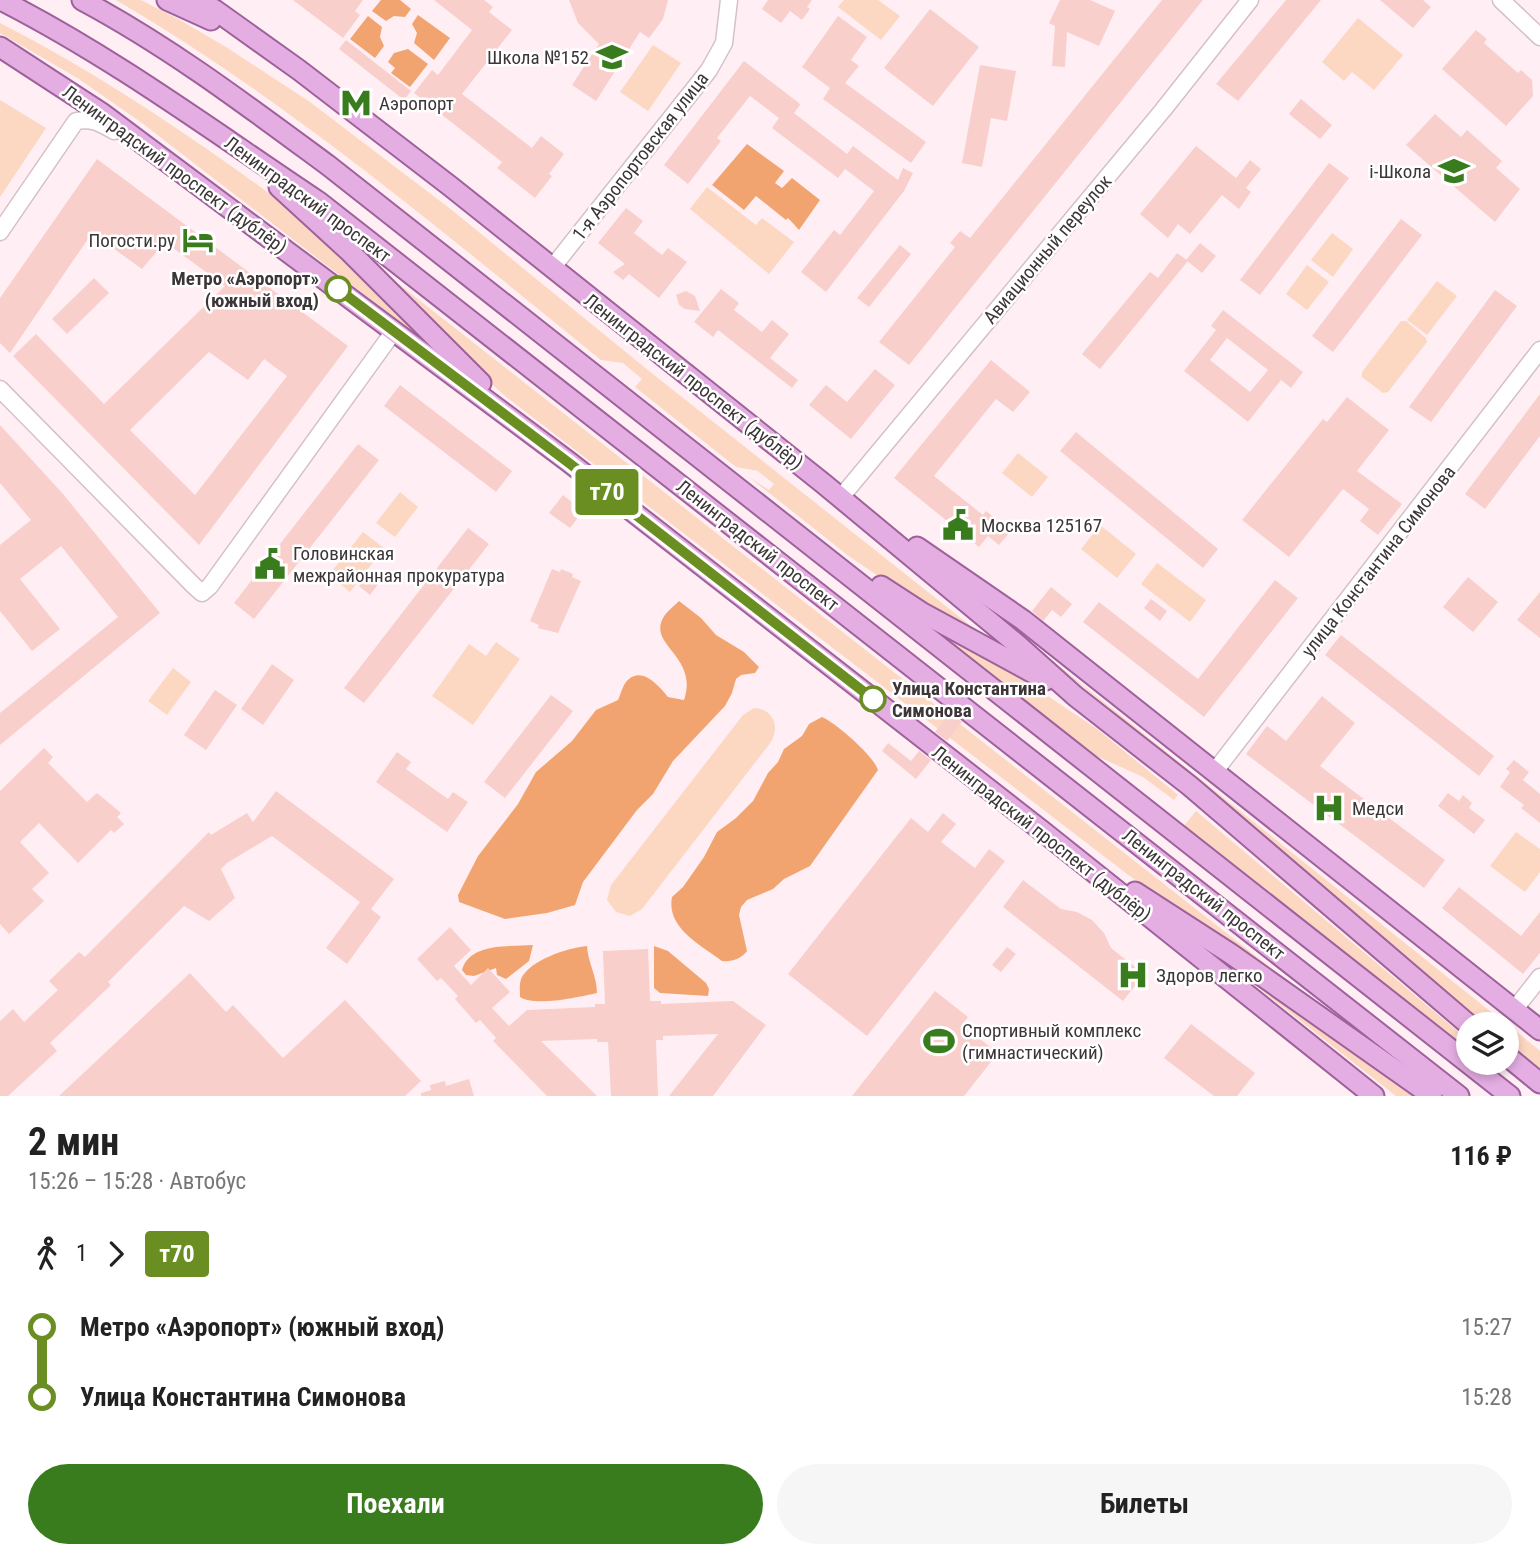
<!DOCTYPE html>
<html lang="ru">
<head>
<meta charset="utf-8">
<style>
	body { margin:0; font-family:"Roboto Condensed",sans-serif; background:#f6f6f6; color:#222; height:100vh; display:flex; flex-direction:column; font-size:26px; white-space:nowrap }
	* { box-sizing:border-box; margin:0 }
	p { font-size:23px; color:#767676 }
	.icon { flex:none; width:38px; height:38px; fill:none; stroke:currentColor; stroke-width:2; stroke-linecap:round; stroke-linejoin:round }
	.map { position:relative; height:1096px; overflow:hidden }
	.side { display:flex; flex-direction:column; background:#fff; flex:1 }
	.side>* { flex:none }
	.badge { padding:0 14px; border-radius:5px; font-size:24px; line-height:46px }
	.controls { position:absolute; left:1456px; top:1012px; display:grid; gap:14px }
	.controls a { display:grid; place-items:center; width:63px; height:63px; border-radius:50%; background:#fff; box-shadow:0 4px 10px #0003; font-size:35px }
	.map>.badge { position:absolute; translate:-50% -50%; box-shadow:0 0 0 4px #fff }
	.legs { display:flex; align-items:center; gap:10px; height:77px; padding:0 28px; font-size:23px }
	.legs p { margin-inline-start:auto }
	.overview { display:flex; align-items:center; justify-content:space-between; height:119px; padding:0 28px }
	h1 { font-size:38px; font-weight:700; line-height:52px }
	.primary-button { display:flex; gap:14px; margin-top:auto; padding:14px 28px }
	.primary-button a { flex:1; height:80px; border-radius:42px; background:#387c1e; color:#fff; font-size:28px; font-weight:700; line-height:80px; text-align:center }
	.primary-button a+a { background:#f6f6f6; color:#222 }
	ul { padding:0 28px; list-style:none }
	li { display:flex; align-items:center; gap:24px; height:70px; font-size:26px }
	li i { display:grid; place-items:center; width:10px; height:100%; margin:0 9px; background:currentColor }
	li i::after { content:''; width:18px; height:18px; margin:-9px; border:5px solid; border-radius:50%; background:#fff }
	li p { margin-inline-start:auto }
	li:first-child i { background:linear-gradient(#0000 50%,currentColor 0) }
	li:last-child i { background:linear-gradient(currentColor 50%,#0000 0) }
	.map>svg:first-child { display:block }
	.green { fill:#fcd7c1 }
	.forest { fill:#f2a470 }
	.building { fill:#f8cfcb; fill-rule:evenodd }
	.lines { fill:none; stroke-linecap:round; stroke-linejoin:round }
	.minor-casing { stroke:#d4c1c7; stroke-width:19 }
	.major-casing { stroke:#9e619b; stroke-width:23 }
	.minor { stroke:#fff; stroke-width:16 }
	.major { stroke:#e5aee3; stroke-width:19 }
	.line-1-casing { stroke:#fff; stroke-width:16 }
	.line-1 { stroke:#6b8e23; stroke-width:10 }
	.stop-1-dot { fill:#fff; stroke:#6b8e23; stroke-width:3.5 }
	.labels { text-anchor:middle; stroke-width:5; stroke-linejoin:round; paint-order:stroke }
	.poi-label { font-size:19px; fill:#3d3638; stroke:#fff; text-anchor:start }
	.street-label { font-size:19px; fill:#3d3638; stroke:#fff }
	.stop-label { font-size:19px; font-weight:bold; fill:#3d3638; stroke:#fff; text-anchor:end }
</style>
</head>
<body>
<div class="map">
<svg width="1540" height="1096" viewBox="0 0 1540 1096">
	<rect width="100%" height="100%" fill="#ffeff4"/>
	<g class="green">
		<path d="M 116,0 L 141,0 L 178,19 L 226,47 L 310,102 L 453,211 L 649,371 L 1000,649 L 914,600 L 850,557 L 749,477 L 769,490 L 774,484 L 758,471 L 736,467 L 635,387 L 642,379 L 623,363 L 601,360 C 444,233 290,102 116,0 Z"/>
		<polygon points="844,0 878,0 900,16 881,40 838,7"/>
		<polygon points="1358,18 1403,55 1374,90 1352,72 1344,81 1322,62"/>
		<path d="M 0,23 C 84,66 164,118 241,173 C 277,199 314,225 346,256 C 375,284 402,315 430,345 L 142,123 L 79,79 L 0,33 Z"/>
		<polygon points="653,45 681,63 648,111 620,92"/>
		<polygon points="0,100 46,128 0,197"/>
		<polygon points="707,187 756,225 762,218 794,242 769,274 690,209"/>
		<polygon points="1332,233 1353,249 1333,277 1311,260"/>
		<polygon points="1307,265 1329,282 1307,310 1286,294"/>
		<polygon points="391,278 1354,1033 1352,1035 1127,874 505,396 468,363 391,281"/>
		<polygon points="1437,281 1457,296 1427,335 1407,320"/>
		<polygon points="1401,321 1406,321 1426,338 1427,342 1388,392 1383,393 1362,377 1362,372"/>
		<polygon points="1018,453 1048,477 1032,497 1002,473"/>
		<polygon points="400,492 418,507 395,537 376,523"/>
		<polygon points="1100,525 1136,554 1117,578 1081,549"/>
		<polygon points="363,532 384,548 350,592 329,575"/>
		<polygon points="1157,563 1206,600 1190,622 1141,584"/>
		<polygon points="942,631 1021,678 1097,729 1178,795 1174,800 1143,777 1090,753 938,635"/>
		<polygon points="1019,634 1506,1024 1485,1024 1410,964 1204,786"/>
		<polygon points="496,642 520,659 473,725 432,696 469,644 486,656"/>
		<polygon points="173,668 191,682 167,715 148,701"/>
		<path d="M 754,708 C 773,709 780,726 771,742 L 642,909 L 630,916 L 616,912 L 607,900 L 611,885 L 743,715 Z"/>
		<polygon points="1196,811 1468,1040 1468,1051 1183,827"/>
		<polygon points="1516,832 1540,849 1540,872 1525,892 1490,866"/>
		<polygon points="1230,962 1417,1096 1396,1096 1228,964"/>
		<polygon points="1507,1024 1540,1051 1540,1068 1507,1041"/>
	</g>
	<g class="forest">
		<polygon points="381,0 400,0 411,9 405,17 394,16 386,21 372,11"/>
		<polygon points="418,15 450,38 434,60 414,43 417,33 412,24"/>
		<polygon points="368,16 382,27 380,37 384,46 375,58 350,39"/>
		<polygon points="408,49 428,64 410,87 391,73 395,68 388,62 394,53"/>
		<polygon points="747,144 784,171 775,183 782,188 792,178 820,200 799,230 788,218 786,220 756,196 744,210 712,185"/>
		<path d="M 679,601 L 701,618 L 716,635 L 744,652 L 759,667 L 755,673 L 741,675 L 736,679 L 732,693 L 725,706 L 673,761 L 653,794 L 637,810 L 583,882 L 575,905 L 547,913 L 505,919 L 459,902 L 458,895 L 478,856 L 518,804 L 536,772 L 572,741 L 596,710 L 618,700 C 621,694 623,683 629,679 C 643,667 660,687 668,697 L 684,700 C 699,656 648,646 663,618 C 666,612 674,606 679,601 Z"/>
		<path d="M 822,717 C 836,723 873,755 878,770 L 810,866 L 784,879 L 773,889 L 747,900 L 741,907 L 739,915 L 747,951 C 741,959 732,962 722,961 C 701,945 666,928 672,897 L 683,887 L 704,857 L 717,832 L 736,818 L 753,801 L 768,773 L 778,762 L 784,749 L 802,736 L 809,724 Z"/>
		<path d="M 533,945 L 529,961 L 506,979 L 497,975 L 496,968 L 474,976 L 466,975 L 462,970 C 470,942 510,947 533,945 Z"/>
		<path d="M 587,946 C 588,963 597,976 597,993 C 579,997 535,1007 520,997 C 520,991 519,985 521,979 C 530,960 567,948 587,946 Z"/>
		<polygon points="654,946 668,951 706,983 709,989 708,996 660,993 654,988"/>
	</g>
	<g class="building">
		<polygon points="293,0 363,0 355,11 360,15 343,38"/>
		<polygon points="434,0 484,0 493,7 489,12 512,30 462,94 532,148 541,136 564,154 549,174 552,176 535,198 497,168 502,162 414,93 432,70 438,75 472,30"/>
		<polygon points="569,0 668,0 663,19 649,38 640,32 596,101 572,85 599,44 578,23"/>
		<polygon points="768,0 812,0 807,7 810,9 802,20 790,11 781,23 762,9"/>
		<polygon points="1060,0 1090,0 1115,11 1099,46 1067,32 1065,67 1052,66 1055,26 1049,23"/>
		<polygon points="1162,0 1203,0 909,365 879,342 955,247 950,243 960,231 970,238"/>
		<polygon points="1286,0 1321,0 1238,101 1216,84"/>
		<polygon points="1380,0 1423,0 1431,7 1413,28"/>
		<polygon points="930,9 979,47 933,106 884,68"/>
		<polygon points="838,16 867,37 851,60 859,66 845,83 926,142 911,163 823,99 830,88 802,67"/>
		<polygon points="1476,30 1487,39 1484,43 1518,73 1521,70 1532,80 1533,96 1506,126 1442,69"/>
		<polygon points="346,40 411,91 404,100 339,49"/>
		<polygon points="744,61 799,103 800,105 794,113 847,154 853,146 898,180 903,168 913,173 904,191 826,292 801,272 834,230 840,235 874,191 845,169 838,178 772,128 779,118 750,96 717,138 721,141 688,184 664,165"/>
		<polygon points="980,65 1016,71 1007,121 991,118 982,167 962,163"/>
		<polygon points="1301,99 1332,125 1320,139 1289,114"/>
		<polygon points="1435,114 1461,137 1467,130 1502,161 1496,168 1520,189 1495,222 1406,145"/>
		<polygon points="1196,146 1236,178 1250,160 1261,169 1246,188 1251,192 1239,209 1222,195 1190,234 1178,224 1168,238 1140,214"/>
		<path d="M 97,159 L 348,346 L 199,545 L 13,356 L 36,334 L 104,404 L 225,286 L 165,242 L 142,269 L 92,233 L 10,353 L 0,343 L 0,298 ZM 209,352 L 248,380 L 264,359 L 287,376 L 195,495 L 130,430 Z"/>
		<polygon points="1329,163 1349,178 1260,295 1240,280"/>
		<polygon points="626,208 643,221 634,233 662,255 668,248 687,262 659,298 629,274 623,280 613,272 625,264 598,243"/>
		<polygon points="1401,219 1422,235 1333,352 1312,336"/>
		<polygon points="1200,243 1216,256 1202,273 1186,260"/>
		<polygon points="900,245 911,254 869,307 857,298"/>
		<polygon points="1177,253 1188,261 1100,369 1082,354 1150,272 1158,278"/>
		<polygon points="94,278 109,293 67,334 52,319"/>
		<polygon points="721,289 739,303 734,310 762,332 772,320 789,334 770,358 798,380 792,388 718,330 713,337 694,322"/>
		<polygon points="1495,290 1517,306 1431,422 1409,407"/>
		<polygon points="686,291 695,296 700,311 685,309 679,305 676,295"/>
		<path d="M 1223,310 L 1303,372 L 1291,388 L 1281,380 L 1248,422 L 1184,371 L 1216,330 L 1211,326 ZM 1227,338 L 1268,370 L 1250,392 L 1210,360 Z"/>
		<polygon points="991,360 1030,392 1013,412 996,399 934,476 983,515 986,511 1011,531 999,545 988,536 979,547 894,478"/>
		<polygon points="875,369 895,385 851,439 809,405 826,385 847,402"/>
		<polygon points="400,385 512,471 496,492 384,406"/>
		<polygon points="1540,394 1540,436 1485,509 1465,494"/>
		<polygon points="1347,397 1389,430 1357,471 1402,504 1378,535 1360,521 1369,509 1343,489 1289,557 1242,520 1323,419 1327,422"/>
		<polygon points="0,425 63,494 160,613 0,745 0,713 118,617 61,546 20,579 60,629 32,651 0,611 0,545 31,520 0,483"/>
		<polygon points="1076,432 1218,549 1203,568 1060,451"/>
		<polygon points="358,444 379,460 254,619 234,603"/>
		<polygon points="563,495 583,511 570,528 549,513"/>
		<polygon points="468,528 489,544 364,703 344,688"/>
		<polygon points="552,569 560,572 561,569 573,574 572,577 581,581 558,633 538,628 539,625 530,621"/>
		<polygon points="371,571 382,579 370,595 359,586"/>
		<polygon points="1468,577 1498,602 1473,632 1443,607"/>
		<polygon points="1275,580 1298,598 1204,717 1083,622 1099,602 1198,679"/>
		<polygon points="1051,587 1072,604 1061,617 1052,610 1043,621 1032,611"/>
		<polygon points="1540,592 1540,638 1517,620"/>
		<polygon points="1151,599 1167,611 1160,621 1144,608"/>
		<polygon points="1341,635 1494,756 1479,776 1325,655"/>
		<polygon points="272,664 294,680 263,725 241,709"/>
		<polygon points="215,690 237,705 206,750 184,735"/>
		<polygon points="551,695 573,711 505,798 484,782"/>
		<polygon points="1322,696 1355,723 1320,766 1445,860 1424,888 1246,754 1267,726 1286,741"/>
		<polygon points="950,712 962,722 947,741 935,732"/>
		<polygon points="888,743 911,761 919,751 931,760 916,779 882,751"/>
		<polygon points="44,748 53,757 48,763 87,802 97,793 121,813 117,817 124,824 114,833 111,830 78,863 39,823 20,842 49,873 32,889 44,901 9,934 0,924 0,791"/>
		<polygon points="397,752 411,762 406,769 448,799 453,792 468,802 447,832 376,782"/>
		<polygon points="1514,760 1529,772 1523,780 1540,794 1540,823 1521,808 1524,805 1500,787 1510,772 1506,769"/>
		<polygon points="276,791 394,879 371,909 381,917 347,964 326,948 360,902 272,836 227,863 221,869 235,898 209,921 184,906 108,982 111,985 50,1043 57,1051 8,1096 0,1096 0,1021 13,1009 24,1022 58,990 49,981 79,952 85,957 209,832 211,835 247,813 253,822"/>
		<polygon points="1448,793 1459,801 1463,795 1472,803 1469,808 1485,820 1474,834 1438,806"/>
		<polygon points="943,813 956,824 941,842 975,868 989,849 1005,861 867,1036 788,974 911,818 928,832"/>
		<polygon points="1023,880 1061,909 1077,912 1092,920 1104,933 1111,948 1144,974 1123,1001 1003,907"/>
		<polygon points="1459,887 1521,936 1540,912 1540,953 1523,974 1442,908"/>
		<polygon points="450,927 471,950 454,966 471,985 488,968 510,992 492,1008 509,1026 527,1010 595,1007 595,1004 605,1004 603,951 648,949 650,1001 661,1001 661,1004 733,1001 766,1025 713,1096 669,1096 718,1034 663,1036 663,1040 656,1040 658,1096 611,1096 608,1042 597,1042 597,1039 541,1041 597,1096 547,1096 493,1041 496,1038 480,1020 476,1023 455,999 458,996 441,978 437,981 417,959"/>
		<polygon points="1007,947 1016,954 1001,972 992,965"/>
		<polygon points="190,973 226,1012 233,1005 283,1058 345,1000 421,1081 405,1096 59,1096"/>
		<polygon points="935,991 968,1017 962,1025 998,1053 964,1096 852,1096"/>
		<polygon points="1191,1024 1255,1073 1237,1096 1214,1096 1164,1058"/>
		<polygon points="469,1079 474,1096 421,1096 421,1093 431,1090 430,1085 445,1081 446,1086"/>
	</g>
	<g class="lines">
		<defs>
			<g id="minor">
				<polyline points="1501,0 1540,37"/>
				<path d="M 0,232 L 76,121 C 92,118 101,123 114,131"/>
				<polyline points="552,268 709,70 724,43 729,0"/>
				<polyline points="0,389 194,586 202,593 210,586 394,331"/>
				<polyline points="842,496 1163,110 1250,0"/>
				<polyline points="1215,771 1540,350"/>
				<polyline points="1514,1010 1540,977"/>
			</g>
			<g id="major">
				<path d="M 1,0 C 113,57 214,132 319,202 L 1459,1096"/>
				<path d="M 82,0 C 170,47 249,107 329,166 L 1510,1096"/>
				<polyline points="167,0 211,20"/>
				<polyline points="197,0 215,10 299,70 450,186 824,484 1018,645 1075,696 1190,786 1468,1024"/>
				<polyline points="0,47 103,114 569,462 1041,830 1374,1096"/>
				<polyline points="279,187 350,252 481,383"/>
				<polyline points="917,547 1023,620 1540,1030"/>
				<polyline points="881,586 921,612 1046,680"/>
				<polyline points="1135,892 1231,954 1432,1096"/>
				<polyline points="1507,1056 1540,1083"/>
			</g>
		</defs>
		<use href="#minor" class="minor-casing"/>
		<use href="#major" class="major-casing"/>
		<use href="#minor" class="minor"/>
		<use href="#major" class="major"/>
	</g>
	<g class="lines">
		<defs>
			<polyline id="line-1" points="338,289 569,463 873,699"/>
		</defs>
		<use href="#line-1" class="line-1-casing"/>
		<use href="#line-1" class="line-1"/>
	</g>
	<defs>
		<symbol id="school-bare" viewBox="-9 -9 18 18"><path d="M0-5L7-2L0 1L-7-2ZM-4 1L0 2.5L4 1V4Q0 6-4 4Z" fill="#387c1e" stroke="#fff" stroke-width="2.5" paint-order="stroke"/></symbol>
		<symbol id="metro-bare" viewBox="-9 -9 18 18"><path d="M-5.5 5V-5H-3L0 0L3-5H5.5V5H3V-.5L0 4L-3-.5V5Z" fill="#387c1e" stroke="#fff" stroke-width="2.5" paint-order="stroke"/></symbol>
		<symbol id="hotel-bare" viewBox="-9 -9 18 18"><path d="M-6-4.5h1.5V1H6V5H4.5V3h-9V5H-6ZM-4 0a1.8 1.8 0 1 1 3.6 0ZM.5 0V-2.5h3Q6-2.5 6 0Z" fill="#387c1e" stroke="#fff" stroke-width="2.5" paint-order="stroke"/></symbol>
		<symbol id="civic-bare" viewBox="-9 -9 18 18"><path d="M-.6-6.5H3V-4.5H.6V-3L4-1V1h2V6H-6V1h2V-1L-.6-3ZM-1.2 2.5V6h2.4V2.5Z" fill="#387c1e" stroke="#fff" stroke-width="2.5" paint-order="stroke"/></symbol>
		<symbol id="hospital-bare" viewBox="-9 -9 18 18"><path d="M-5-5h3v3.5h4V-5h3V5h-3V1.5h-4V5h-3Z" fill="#387c1e" stroke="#fff" stroke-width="2.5" paint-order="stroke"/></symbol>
		<symbol id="stadium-bare" viewBox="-9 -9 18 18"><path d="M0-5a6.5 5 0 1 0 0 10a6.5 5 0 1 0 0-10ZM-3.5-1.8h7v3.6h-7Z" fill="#387c1e" stroke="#fff" stroke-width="2.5" paint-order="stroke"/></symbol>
	</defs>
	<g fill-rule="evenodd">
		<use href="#school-bare" x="590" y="35" width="44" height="44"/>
		<use href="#metro-bare" x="334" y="81" width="44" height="44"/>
		<use href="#school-bare" x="1432" y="149" width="44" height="44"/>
		<use href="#hotel-bare" x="176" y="218" width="44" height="44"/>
		<use href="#civic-bare" x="936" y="503" width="44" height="44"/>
		<use href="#civic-bare" x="248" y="542" width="44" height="44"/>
		<use href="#hospital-bare" x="1307" y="786" width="44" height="44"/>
		<use href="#hospital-bare" x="1111" y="953" width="44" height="44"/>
		<use href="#stadium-bare" x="917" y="1019" width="44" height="44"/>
	</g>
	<g class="stop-1-dot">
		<circle cx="338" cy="289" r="12"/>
		<circle cx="873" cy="699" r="12"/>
	</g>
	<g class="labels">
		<g class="poi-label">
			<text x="589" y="64" text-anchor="end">Школа №152</text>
			<text x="379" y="110">Аэропорт</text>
			<text x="1431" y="178" text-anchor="end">i-Школа</text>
			<text x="175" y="247" text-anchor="end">Погости.ру</text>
			<text x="981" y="532">Москва 125167</text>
			<text x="293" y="560">Головинская<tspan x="293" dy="22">межрайонная прокуратура</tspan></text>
			<text x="1352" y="815">Медси</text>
			<text x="1156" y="982">Здоров легко</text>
			<text x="962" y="1037">Спортивный комплекс<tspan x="962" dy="22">(гимнастический)</tspan></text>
		</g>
		<g class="street-label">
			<text transform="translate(640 156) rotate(-52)" y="7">1-я Аэропортовская улица</text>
			<text transform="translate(175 169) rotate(36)" y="7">Ленинградский проспект (дублёр)</text>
			<text transform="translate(308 199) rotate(36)" y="7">Ленинградский проспект</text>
			<text transform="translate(1047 249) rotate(-50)" y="7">Авиационный переулок</text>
			<text transform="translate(694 381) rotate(38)" y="7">Ленинградский проспект (дублёр)</text>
			<text transform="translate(758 545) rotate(38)" y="7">Ленинградский проспект</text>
			<text transform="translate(1378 561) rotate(-52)" y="7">улица Константина Симонова</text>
			<text transform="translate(1042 833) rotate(38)" y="7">Ленинградский проспект (дублёр)</text>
			<text transform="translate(1204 894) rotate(38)" y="7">Ленинградский проспект</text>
		</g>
		<g class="stop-label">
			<text x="319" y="285">Метро «Аэропорт»<tspan x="319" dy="22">(южный вход)</tspan></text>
			<text x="892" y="695" text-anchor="start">Улица Константина<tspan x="892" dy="22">Симонова</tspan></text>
		</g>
	</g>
</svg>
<div class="controls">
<a><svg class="icon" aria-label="layers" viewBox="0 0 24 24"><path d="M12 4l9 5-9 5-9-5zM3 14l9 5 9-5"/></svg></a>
</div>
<b class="badge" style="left:607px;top:492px;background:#6b8e23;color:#fff">т70</b>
</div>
<section class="side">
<div class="overview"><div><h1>2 мин</h1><p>15:26 – 15:28 · Автобус</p></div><b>116 ₽</b></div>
<div class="legs"><svg class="icon" aria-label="walk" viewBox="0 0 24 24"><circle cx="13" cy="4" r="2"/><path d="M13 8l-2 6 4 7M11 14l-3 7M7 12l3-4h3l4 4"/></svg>1<svg class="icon" aria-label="forward" viewBox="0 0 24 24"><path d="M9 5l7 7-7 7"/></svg><b class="badge" style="background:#6b8e23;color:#fff">т70</b></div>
<ul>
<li><i style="color:#6b8e23"></i><b>Метро «Аэропорт» (южный вход)</b><p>15:27</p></li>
<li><i style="color:#6b8e23"></i><b>Улица Константина Симонова</b><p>15:28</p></li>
</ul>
<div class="primary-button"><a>Поехали</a><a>Билеты</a></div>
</section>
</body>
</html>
